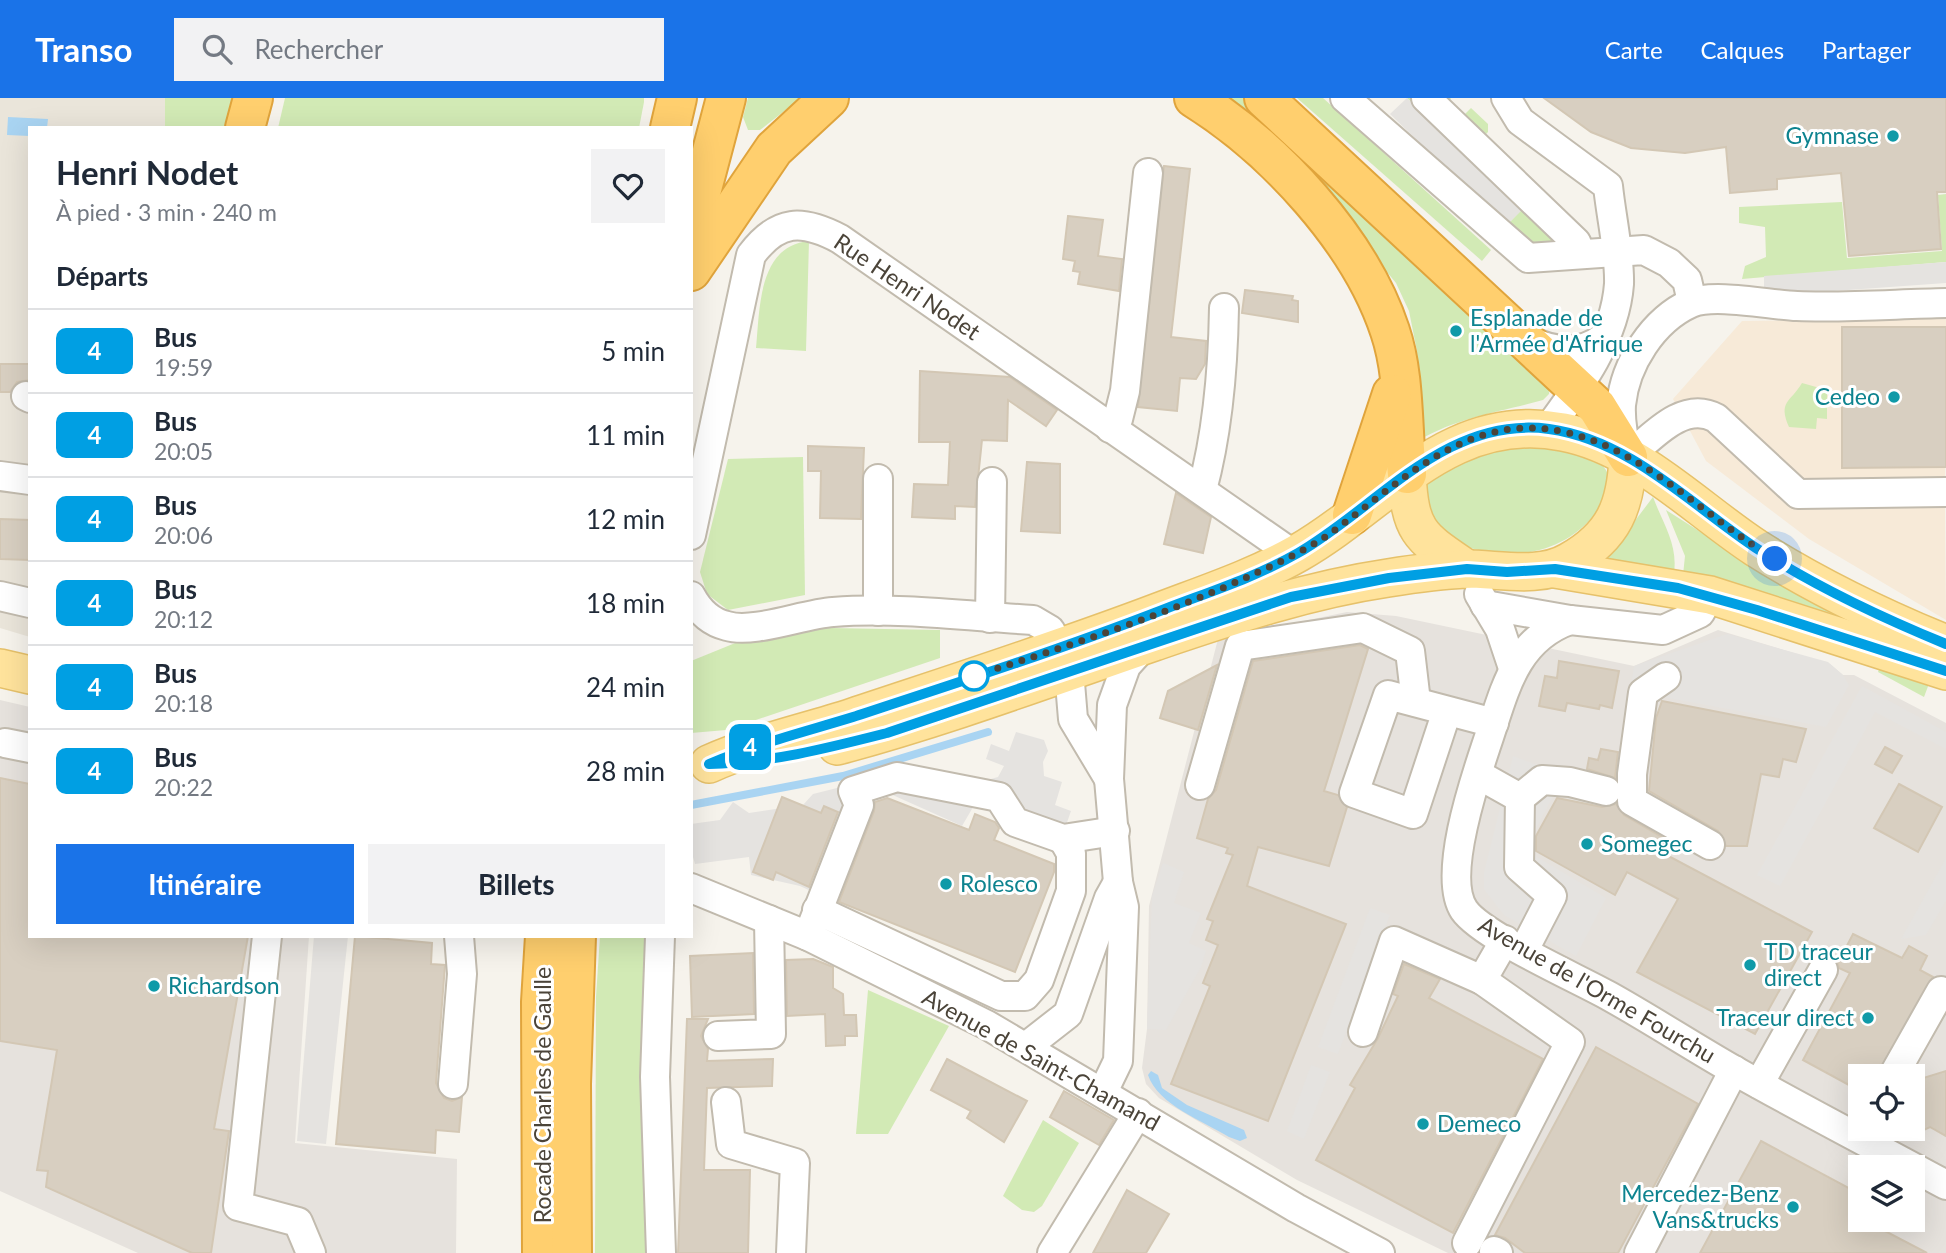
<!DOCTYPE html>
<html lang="fr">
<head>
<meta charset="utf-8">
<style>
	body { margin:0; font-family:Lato,sans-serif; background:#f2f2f3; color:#1f2937; height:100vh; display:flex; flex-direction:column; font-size:26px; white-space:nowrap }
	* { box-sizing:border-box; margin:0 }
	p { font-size:23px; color:#747a83 }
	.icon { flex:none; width:38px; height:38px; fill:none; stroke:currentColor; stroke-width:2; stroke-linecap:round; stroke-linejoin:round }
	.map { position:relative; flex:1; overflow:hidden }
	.drawer { position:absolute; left:28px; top:28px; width:665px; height:812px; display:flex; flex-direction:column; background:#fff; border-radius:0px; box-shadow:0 7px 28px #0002 }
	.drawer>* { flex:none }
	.badge { padding:0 14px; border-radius:10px; font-size:24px; line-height:46px }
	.fabs { position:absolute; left:1848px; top:966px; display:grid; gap:14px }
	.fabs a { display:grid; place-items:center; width:77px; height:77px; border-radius:0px; background:#fff; box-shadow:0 7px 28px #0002; font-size:35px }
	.you { position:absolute; width:35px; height:35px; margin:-18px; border:5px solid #fff; border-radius:50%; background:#1a73e8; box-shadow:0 0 0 10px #1a73e833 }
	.map>.badge { position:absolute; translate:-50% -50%; box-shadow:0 0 0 4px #fff }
	h2 { padding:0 28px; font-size:26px; line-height:63px }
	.round { display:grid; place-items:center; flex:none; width:74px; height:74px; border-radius:0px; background:#f2f2f3 }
	.overview { display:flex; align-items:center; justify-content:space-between; height:119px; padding:0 28px }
	h1 { font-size:33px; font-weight:700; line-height:52px }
	.button { display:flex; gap:14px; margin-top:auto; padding:14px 28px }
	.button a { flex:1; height:80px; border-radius:0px; background:#1a73e8; color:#fff; font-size:28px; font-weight:700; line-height:80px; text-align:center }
	.button a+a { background:#f2f2f3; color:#1f2937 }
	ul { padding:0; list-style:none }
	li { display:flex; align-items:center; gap:21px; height:84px; padding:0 28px; border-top:2px solid #e0e1e3 }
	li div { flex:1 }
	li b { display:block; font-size:26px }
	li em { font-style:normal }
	li .badge { min-width:77px; font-weight:700; text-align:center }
	header { display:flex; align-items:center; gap:42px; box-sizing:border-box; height:98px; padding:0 35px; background:#1a73e8; color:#fff }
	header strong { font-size:33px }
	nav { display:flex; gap:38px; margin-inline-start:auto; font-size:24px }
	.search { width:490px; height:63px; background:#f2f2f3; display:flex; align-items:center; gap:18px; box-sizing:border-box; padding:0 24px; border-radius:0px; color:#747a83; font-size:26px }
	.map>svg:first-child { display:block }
	.residential { fill:#eae5da }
	.commercial { fill:#f7ead8 }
	.industrial { fill:#e6e2dd; fill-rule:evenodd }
	.green { fill:#d2eab5 }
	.parking { fill:#e5e3e0 }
	.water { fill:#a9d4f2 }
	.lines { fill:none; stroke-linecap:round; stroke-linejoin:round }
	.stream { stroke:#a9d4f2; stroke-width:8 }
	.building { fill:#d8cfc1; stroke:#d3c7b4; stroke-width:2 }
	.minor-casing { stroke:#c2bbae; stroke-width:32 }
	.major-casing { stroke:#e6c16a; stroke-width:40 }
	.highway-casing { stroke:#e0a43c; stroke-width:42 }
	.minor { stroke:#fff; stroke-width:28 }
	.major { stroke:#ffe39c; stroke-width:37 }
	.highway { stroke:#ffcf6e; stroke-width:38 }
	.line-casing { stroke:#fff; stroke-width:16 }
	.line { stroke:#009fe3; stroke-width:10 }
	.walk { stroke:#4b4439; stroke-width:7; stroke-dasharray:0 12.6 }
	.culture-dot { fill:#0f9aa8; stroke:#fff; stroke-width:2.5 }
	.stop-dot { fill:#fff; stroke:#009fe3; stroke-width:3.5 }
	.labels { text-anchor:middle; stroke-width:6; stroke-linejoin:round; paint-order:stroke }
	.culture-label { font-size:23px; fill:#0d838f; stroke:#fff; text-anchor:start }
	.street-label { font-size:23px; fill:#4b4439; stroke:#fff }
</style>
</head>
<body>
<header>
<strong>Transo</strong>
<div class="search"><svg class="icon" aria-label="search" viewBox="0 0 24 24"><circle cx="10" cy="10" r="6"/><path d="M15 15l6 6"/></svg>Rechercher</div>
<nav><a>Carte</a><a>Calques</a><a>Partager</a></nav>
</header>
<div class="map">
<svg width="1946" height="1155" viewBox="0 0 1946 1155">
	<rect width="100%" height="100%" fill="#f6f3ec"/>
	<polygon class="residential" points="0,0 165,0 165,30 30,30 30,539 0,530"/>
	<polygon class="commercial" points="1946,220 1945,408 1946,522 1809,441 1706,363 1673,301 1742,223"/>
	<g class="industrial">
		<path d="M 1347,514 L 1396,518 L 1634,568 L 1718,532 L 1830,566 L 1843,577 L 1854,577 L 1946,625 L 1946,1155 L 1448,1155 L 1297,1082 L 1159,1000 L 1146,986 L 1142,970 L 1147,931 L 1149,808 L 1218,541 ZM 1860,978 L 1913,978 L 1913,1031 L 1860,1031 ZM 1860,1069 L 1913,1069 L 1913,1122 L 1860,1122 Z"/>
		<polygon points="0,602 30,609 30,838 309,838 295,1045 457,1061 456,1155 138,1155 0,1093"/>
	</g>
	<g class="green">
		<polygon points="165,0 237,0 229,30 165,30"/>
		<polygon points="285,0 644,0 644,4 639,30 278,30"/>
		<polygon points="748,0 801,0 760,32 748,32 743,19"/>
		<path d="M 1216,0 L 1247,0 L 1550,288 L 1549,296 L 1543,302 C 1500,314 1459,319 1419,342 L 1417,253 L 1409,213 L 1396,185 L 1363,145 Z"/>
		<polygon points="1297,0 1323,0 1491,152 1482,163"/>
		<polygon points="1407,0 1413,0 1563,143 1527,148 1506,128 1522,111"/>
		<polygon points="1432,0 1451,0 1449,4 1463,18 1471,10 1488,26 1488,34 1482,40"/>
		<polygon points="1946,96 1946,164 1742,181 1745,168 1766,159 1765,129 1739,125 1739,109 1842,104 1847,160 1942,153 1938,97"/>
		<path d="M 809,143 L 806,253 L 756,250 C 760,210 758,148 809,143 Z"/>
		<path d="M 1802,285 L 1827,292 L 1827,321 L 1817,320 L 1816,331 L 1789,329 C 1778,303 1790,305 1802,285 Z"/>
		<path d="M 1539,345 C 1557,349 1591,352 1603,368 C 1614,381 1609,396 1601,408 C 1572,451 1522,464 1474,451 C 1464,448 1451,444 1444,438 C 1434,431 1427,412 1421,402 L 1426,382 L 1466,358 Z"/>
		<polygon points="803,359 805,497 728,512 707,496 700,474 728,361"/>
		<path d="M 1653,399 C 1663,426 1678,446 1674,475 L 1606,461 Z"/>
		<polygon points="1666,412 1743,461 1892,538 1683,477 1685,458"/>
		<polygon points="830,530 940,532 940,560 726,632 691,635 691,563 750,539"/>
		<polygon points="1881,566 1930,583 1924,599 1878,574"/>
		<polygon points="600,838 646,838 650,1155 595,1155 596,899"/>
		<polygon points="868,892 949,928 888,1036 856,1036"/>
		<polygon points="1043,1022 1079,1045 1042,1108 1034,1114 1022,1112 1003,1098"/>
	</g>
	<g class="parking">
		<polygon points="1407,0 1523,111 1506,128 1390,16"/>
		<polygon points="1946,164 1946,185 1764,198 1764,178"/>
		<polygon points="1727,536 1828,564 1843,577 1849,587 1826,629 1630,593 1634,568"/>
		<polygon points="1862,588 1946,634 1946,651 1875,614 1780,788 1757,777"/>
		<polygon points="1016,634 1044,642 1048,653 1043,664 1044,678 1062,684 1055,707 1071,713 1064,733 976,704 962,728 877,690 828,801 800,788 751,777 749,759 695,766 691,752 691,726 720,722 733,704 749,715 803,707 813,696 845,688 991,681 998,679 1004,668 986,661 991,646 1009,653"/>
		<polygon points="1513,658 1564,677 1525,752 1606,800 1576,858 1504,817 1484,791 1484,774"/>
		<polygon points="1946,760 1946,803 1926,837 1901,841"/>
		<polygon points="1163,765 1184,774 1174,805 1201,815 1189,845 1206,853 1201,869 1166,932 1147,931 1152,798"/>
		<polygon points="1370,810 1390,817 1338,956 1318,949"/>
		<polygon points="314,838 348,838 326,1046 297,1043"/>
		<polygon points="1311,967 1330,974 1304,1041 1287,1033"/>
	</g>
	<g class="water">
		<polygon points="8,19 48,21 47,30 30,30 30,38 7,37"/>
		<path d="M 1151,973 L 1158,977 L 1162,990 L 1187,1007 L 1244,1032 L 1247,1040 L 1240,1043 L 1229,1039 C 1203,1023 1158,1007 1148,977 Z"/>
	</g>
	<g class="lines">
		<polyline class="stream" points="691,707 843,678 988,634"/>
	</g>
	<g class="building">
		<polygon points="1544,0 1946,0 1946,94 1937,94 1941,151 1849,158 1841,75 1777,81 1777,91 1730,95 1726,49 1685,55 1631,50 1591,34"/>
		<polygon points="1164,68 1190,71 1171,239 1206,243 1205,266 1196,281 1180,280 1177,313 1138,309"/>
		<polygon points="1068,118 1103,122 1098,158 1122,161 1119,193 1078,186 1080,174 1073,173 1075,163 1063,161"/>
		<polygon points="1245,192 1293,198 1292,202 1298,203 1298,224 1242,215"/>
		<polygon points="1842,229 1946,229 1946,369 1842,370"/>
		<polygon points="0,266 30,266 30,282 17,284 10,294 0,294"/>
		<polygon points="920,273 1010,279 1057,312 1046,328 1008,302 1007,343 982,342 975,409 955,408 955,421 912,419 914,386 948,387 950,344 919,344"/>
		<polygon points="808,348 864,350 861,421 820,420 821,373 808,373"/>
		<polygon points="1027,364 1060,366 1060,435 1021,433"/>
		<polygon points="1176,395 1211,419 1203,455 1164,446"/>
		<polygon points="0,421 30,422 30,462 0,461"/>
		<polygon points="1360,547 1368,551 1324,693 1338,697 1347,709 1329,768 1258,749 1247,788 1346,826 1268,1023 1171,986 1210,888 1203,885 1218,847 1206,842 1213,823 1207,821 1233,757 1226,755 1228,750 1197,740 1208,701 1216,692 1253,563"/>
		<polygon points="1559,563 1619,573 1612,610 1600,607 1599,611 1567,605 1565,613 1539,608 1545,578 1557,580"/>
		<polygon points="1217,567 1198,632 1160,620 1168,593"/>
		<polygon points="1662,603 1806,631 1796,664 1783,661 1779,679 1761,676 1747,748 1726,748 1718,733 1649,693 1656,620"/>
		<polygon points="1885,649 1902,658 1892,675 1875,666"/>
		<polygon points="1601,651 1618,654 1615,680 1587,671 1589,660 1598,662"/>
		<polygon points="0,680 30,686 30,838 248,838 214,1031 229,1033 211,1155 192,1155 46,1089 48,1073 37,1072 57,952 0,943"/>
		<polygon points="1899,686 1942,709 1918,754 1874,730"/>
		<polygon points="782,699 821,715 824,708 838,714 809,789 776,774 773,782 753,774"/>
		<polygon points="887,700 969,732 975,716 995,724 999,730 994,742 1054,766 1054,774 1015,874 839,804 874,713 875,704"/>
		<polygon points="1557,700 1602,709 1616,706 1624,717 1674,746 1642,744 1812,834 1755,936 1637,874 1678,801 1627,774 1615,797 1536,753 1536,738"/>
		<polygon points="1853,836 1902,860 1909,848 1927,858 1920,872 1933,879 1876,978 1860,978 1860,993 1803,962 1850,875 1839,870 1838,865"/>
		<polygon points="355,838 432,845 431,866 445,867 436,985 444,1000 452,1003 462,999 459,1034 436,1032 435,1055 336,1046"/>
		<polygon points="753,855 754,916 692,919 690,858"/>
		<polygon points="813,861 833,869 833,890 843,896 844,917 856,917 857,938 845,938 845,947 826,948 825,916 787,918 786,862"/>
		<polygon points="1404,866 1440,881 1429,900 1543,961 1453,1135 1316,1062 1355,990 1350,987 1378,940 1398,898 1393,896"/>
		<polygon points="687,921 708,921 701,938 708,951 707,963 773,961 772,988 707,990 704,1072 750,1072 748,1155 678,1155"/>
		<polygon points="1596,949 1698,1006 1618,1155 1525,1155 1505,1140 1495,1137"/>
		<polygon points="947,961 1027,1003 1004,1044 967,1020 971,1013 931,992"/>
		<polygon points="1946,973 1946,1038 1930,1029 1913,1037 1913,995 1920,981"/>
		<polygon points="1064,993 1114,1022 1099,1047 1050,1019"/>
		<polygon points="1761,1043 1860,1096 1860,1122 1888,1122 1883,1132 1927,1155 1700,1155"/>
		<polygon points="1127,1092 1169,1116 1146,1155 1093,1155"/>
	</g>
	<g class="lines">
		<defs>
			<g id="minor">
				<polyline points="1345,0 1528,160 1644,152 1669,165 1687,182 1692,204"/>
				<polyline points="1426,0 1576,144 1581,156"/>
				<path d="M 1506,0 L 1520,23 L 1608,88 C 1611,118 1620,157 1619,186 C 1615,241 1579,289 1548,331"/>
				<path d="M 1946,205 C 1896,206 1846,210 1797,208 C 1770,207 1714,195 1691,205 C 1653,222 1625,266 1621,307 C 1620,325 1624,342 1628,359 C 1652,339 1683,302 1716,320 L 1798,396 L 1946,394"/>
				<path d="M 1528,242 C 1553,254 1580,258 1603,240"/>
				<polyline points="26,298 30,300"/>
				<polyline points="1110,330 1118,321 1125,293 1148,75"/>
				<polyline points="0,378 30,382"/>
				<path d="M 1202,392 C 1218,333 1223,271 1224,210"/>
				<path d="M 691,437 L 751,157 C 778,121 802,121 840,141 L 1294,457"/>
				<polyline points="1479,496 1500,531 1513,570"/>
				<polyline points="0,498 30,505"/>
				<path d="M 691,498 C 699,513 710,524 727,528 C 754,536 803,516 833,514 C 899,509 967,518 1033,522 L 1050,532 L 1059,549 L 1069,573 L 1073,621 L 1109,681"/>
				<polyline points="1485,507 1570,522 1663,532 1700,515 1710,497"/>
				<polyline points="878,513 878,381"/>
				<polyline points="990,520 992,384"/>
				<path d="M 1570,522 C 1513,542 1504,596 1486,648 C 1474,684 1442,779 1464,812 C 1482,838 1577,880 1609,898 C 1652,922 1693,949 1737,974 C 1806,1013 1876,1049 1946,1087"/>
				<polyline points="1666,579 1643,595 1632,676 1632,703 1710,747"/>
				<polyline points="1447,613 1413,716 1354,695 1388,597 1494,625"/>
				<polyline points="5,645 30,650"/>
				<polyline points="1479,677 1520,700 1519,769 1552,798 1524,852"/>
				<polyline points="1200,687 1240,548 1363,530 1410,553 1416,604"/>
				<polyline points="1520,700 1542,682 1570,684 1606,693"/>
				<polyline points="691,790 808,838 987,927 1296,1110 1380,1155"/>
				<polyline points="817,812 1001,898 1025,898 1039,882 1071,793 1071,755 1063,741"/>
				<polyline points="267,838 238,1108 298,1124 311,1155"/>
				<polyline points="660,838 655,979 661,1155"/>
				<polyline points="808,838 859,707 853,693 897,679 999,699 1015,724 1063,741 1115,733"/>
				<polyline points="1363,934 1394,843 1482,882"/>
				<polyline points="718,938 771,936 769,822"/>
				<polyline points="1027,948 1068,916 1109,800 1118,784"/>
				<polyline points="1893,978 1941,893"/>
				<polyline points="453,986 462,876 459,838"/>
				<polyline points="1759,986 1823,872"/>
				<polyline points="1103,994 1118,963 1124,809 1118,784 1109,681 1112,607 1126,568 1144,548"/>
				<polyline points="726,1004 731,1046 795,1065 791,1155"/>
				<polyline points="1467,1145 1570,944 1482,882 1505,842"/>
				<polyline points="1494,1153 1498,1155"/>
				<polyline points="1052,1155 1138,1015"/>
				<polyline points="1639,1155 1734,972"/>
			</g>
			<g id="major">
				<path d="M 1407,376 C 1410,435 1420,439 1467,471"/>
				<polyline points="1555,471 1710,497 1946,573"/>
				<polyline points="0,570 30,577"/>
				<path d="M 837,648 C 945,619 1049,580 1154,544 C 1231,518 1307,492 1388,480 C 1413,476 1441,472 1466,471 C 1500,471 1540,481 1570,463 C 1614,438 1626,408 1628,359"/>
				<path d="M 709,666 C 756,645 804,635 853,619 C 955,585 1058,552 1158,514 C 1205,496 1254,480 1298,455 C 1386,405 1449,312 1563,334 C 1637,348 1695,410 1756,450 C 1816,488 1880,519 1946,546"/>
			</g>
			<g id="highway">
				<path d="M 1194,0 C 1274,50 1360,142 1390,233 C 1405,277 1402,330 1407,376"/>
				<polyline points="1264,0 1597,309 1628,359"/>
				<polyline points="245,30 253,0"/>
				<polyline points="670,30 677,0"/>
				<polyline points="691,133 726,0"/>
				<polyline points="691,173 774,51 829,0"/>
				<polyline points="1352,417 1392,296"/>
				<polyline points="542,1155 541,904 545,838"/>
				<polyline points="572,1155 571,986 576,838"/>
			</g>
		</defs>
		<use href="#minor" class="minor-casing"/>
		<use href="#major" class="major-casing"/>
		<use href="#highway" class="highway-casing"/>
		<use href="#minor" class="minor"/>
		<use href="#major" class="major"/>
		<use href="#highway" class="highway"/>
	</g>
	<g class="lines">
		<defs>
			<path id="line" d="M 1946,546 C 1880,519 1816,489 1756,450 C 1691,407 1630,342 1549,331 C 1446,317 1378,409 1298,455 C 1256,479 1209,494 1165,511 C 1062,551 957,585 853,619 C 804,634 756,646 709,666 C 770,665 828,650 887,635 L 1291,499 L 1389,480 L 1467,471 L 1507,474 L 1555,471 L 1678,490 L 1757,512 L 1946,573"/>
		</defs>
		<use href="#line" class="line-casing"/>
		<use href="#line" class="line"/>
		<path class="walk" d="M 974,578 C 1067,548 1166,517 1256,475 C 1279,465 1301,454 1322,441 C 1398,389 1466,309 1569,335 C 1647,354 1707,421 1775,461"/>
	</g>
	<g class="culture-dot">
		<circle cx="1893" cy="38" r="7"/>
		<circle cx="1456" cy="233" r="7"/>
		<circle cx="1894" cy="299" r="7"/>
		<circle cx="1587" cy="746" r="7"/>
		<circle cx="946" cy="786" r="7"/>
		<circle cx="1750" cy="867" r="7"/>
		<circle cx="154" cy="888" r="7"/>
		<circle cx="1868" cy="920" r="7"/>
		<circle cx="1423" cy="1026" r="7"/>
		<circle cx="1793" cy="1109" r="7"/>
	</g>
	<circle class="stop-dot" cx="974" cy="578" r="14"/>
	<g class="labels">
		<g class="culture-label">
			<text x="1879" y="46" text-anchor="end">Gymnase</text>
			<text x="1470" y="228">Esplanade de<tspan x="1470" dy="26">l'Armée d'Afrique</tspan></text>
			<text x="1880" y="307" text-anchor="end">Cedeo</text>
			<text x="1601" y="754">Somegec</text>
			<text x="960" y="794">Rolesco</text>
			<text x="1764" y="862">TD traceur<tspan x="1764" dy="26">direct</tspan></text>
			<text x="168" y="896">Richardson</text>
			<text x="1854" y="928" text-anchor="end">Traceur direct</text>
			<text x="1437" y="1034">Demeco</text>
			<text x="1779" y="1104" text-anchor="end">Mercedez-Benz<tspan x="1779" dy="26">Vans&amp;trucks</tspan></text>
		</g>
		<g class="street-label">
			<text transform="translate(907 189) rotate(34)" y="8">Rue Henri Nodet</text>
			<text transform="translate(1597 892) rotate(30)" y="8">Avenue de l'Orme Fourchu</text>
			<text transform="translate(1041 962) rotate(29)" y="8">Avenue de Saint-Chamand</text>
			<text transform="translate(543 997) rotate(-90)" y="8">Rocade Charles de Gaulle</text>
		</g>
	</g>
</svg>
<div class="fabs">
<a><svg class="icon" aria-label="locate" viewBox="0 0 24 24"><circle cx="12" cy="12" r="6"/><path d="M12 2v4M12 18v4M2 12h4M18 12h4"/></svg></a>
<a><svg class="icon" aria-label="layers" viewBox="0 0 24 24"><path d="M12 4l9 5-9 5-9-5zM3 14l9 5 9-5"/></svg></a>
</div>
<div class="you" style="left:1775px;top:461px"></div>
<b class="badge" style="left:750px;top:649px;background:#009fe3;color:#fff">4</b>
<section class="drawer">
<div class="overview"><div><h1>Henri Nodet</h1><p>À pied · 3 min · 240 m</p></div><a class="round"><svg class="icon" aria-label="heart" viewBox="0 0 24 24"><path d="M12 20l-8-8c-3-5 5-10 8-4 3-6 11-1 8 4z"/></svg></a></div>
<h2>Départs</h2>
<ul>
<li><span class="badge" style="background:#009fe3;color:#fff">4</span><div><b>Bus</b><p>19:59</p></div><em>5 min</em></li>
<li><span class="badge" style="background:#009fe3;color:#fff">4</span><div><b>Bus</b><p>20:05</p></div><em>11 min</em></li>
<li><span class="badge" style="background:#009fe3;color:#fff">4</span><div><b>Bus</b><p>20:06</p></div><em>12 min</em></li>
<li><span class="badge" style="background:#009fe3;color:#fff">4</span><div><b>Bus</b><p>20:12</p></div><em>18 min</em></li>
<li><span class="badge" style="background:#009fe3;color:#fff">4</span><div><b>Bus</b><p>20:18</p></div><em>24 min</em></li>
<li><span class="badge" style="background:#009fe3;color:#fff">4</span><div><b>Bus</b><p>20:22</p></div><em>28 min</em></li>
</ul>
<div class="button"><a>Itinéraire</a><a>Billets</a></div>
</section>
</div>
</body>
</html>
